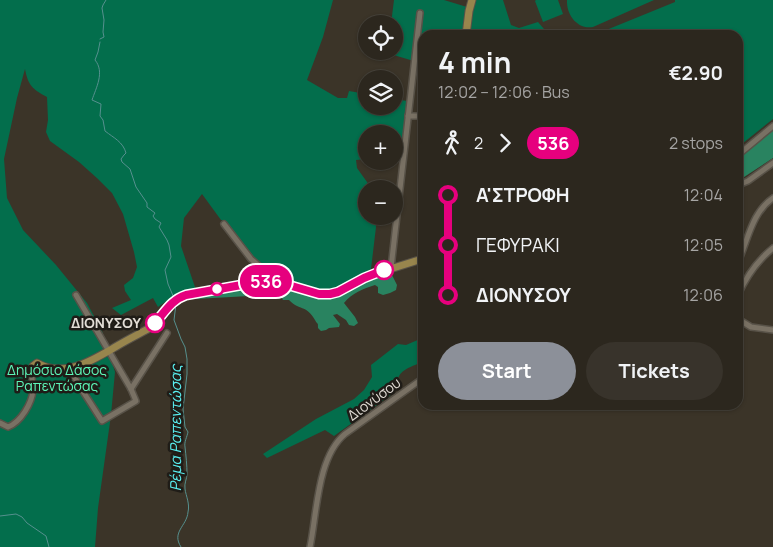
<!DOCTYPE html>
<html lang="en">
<head>
<meta charset="utf-8">
<style>
	body { margin:0; font-family:Manrope,sans-serif; background:#38332b; color:#f1f3f6; height:100vh; display:flex; flex-direction:column; font-size:19px; white-space:nowrap }
	* { box-sizing:border-box; margin:0 }
	p { font-size:16px; color:#a6a5a4 }
	.icon { flex:none; width:28px; height:28px; fill:none; stroke:currentColor; stroke-width:2; stroke-linecap:round; stroke-linejoin:round }
	.map { position:relative; flex:1; overflow:hidden }
	.panel { position:absolute; left:418px; top:30px; width:325px; height:380px; display:flex; flex-direction:column; background:#2c271e; border-radius:15px; box-shadow:0 1px 4px #0004,0 0 0 1px #48443c }
	.panel>* { flex:none }
	.badge { padding:0 10px; border-radius:16px; font-size:18px; line-height:32px }
	.fabs { position:absolute; left:358px; top:15px; display:grid; gap:10px }
	.fabs a { display:grid; place-items:center; width:45px; height:45px; border-radius:50%; background:#2c271e; box-shadow:0 1px 4px #0004,0 0 0 1px #48443c; font-size:25px }
	.map>.badge { position:absolute; translate:-50% -50%; box-shadow:0 0 0 2px #fff }
	.legs { display:flex; align-items:center; gap:8px; height:55px; padding:0 20px; font-size:16px }
	.legs p { margin-inline-start:auto }
	.head { display:flex; align-items:center; justify-content:space-between; height:85px; padding:0 20px }
	h1 { font-size:28px; font-weight:700; line-height:38px }
	.action { display:flex; gap:10px; margin-top:auto; padding:10px 20px }
	.action a { flex:1; height:58px; border-radius:30px; background:#8c9099; color:#fff; font-size:20px; font-weight:700; line-height:58px; text-align:center }
	.action a+a { background:#38332b; color:#f1f3f6 }
	ul { padding:0 20px; list-style:none }
	li { display:flex; align-items:center; gap:18px; height:50px; font-size:19px }
	li i { display:grid; place-items:center; width:8px; height:100%; margin:0 6px; background:currentColor }
	li i::after { content:''; width:12px; height:12px; margin:-6px; border:4px solid; border-radius:50%; background:#2c271e }
	li p { margin-inline-start:auto }
	li:first-child i { background:linear-gradient(#0000 50%,currentColor 0) }
	li:last-child i { background:linear-gradient(currentColor 50%,#0000 0) }
	.map>svg:first-child { display:block }
	.green { fill:#036e4c }
	.forest { fill:#298360 }
	.lines { fill:none; stroke-linecap:round; stroke-linejoin:round }
	.stream { stroke:#56908e; stroke-width:1 }
	.street-casing { stroke:#585248; stroke-width:8 }
	.secondary-casing { stroke:#585248; stroke-width:9 }
	.street { stroke:#797164; stroke-width:5 }
	.secondary { stroke:#98854d; stroke-width:7 }
	.line-1-casing { stroke:#fff; stroke-width:11 }
	.line-1 { stroke:#e6007e; stroke-width:8 }
	.stop-1-dot { fill:#fff; stroke:#e6007e; stroke-width:2.5 }
	.labels { text-anchor:middle; stroke-width:5; stroke-linejoin:round; paint-order:stroke }
	.stop-label { font-size:14px; font-weight:bold; fill:#e3ded7; stroke:#1f1c17; text-anchor:end }
	.park-label { font-size:14px; fill:#5df6b8; stroke:#1f1c17 }
	.street-label { font-size:14px; fill:#e3ded7; stroke:#1f1c17 }
	.water-label { font-size:15px; font-style:italic; fill:#59f0f2; stroke:#1f1c17 }
</style>
</head>
<body>
<div class="map">
<svg width="773" height="547" viewBox="0 0 773 547">
	<rect width="100%" height="100%" fill="#3b3428"/>
	<g class="green">
		<path d="M 0,0 L 333,0 L 323,37 L 307,80 L 338,98 L 347,98 L 349,91 L 366,94 L 366,106 L 394,106 L 394,99 L 407,101 L 400,160 L 394,159 L 394,134 L 366,134 L 366,159 L 356,160 L 357,168 L 372,189 L 366,189 L 366,216 L 375,216 L 376,227 L 371,269 L 330,291 L 323,291 L 312,289 L 276,278 L 249,254 L 225,221 L 221,220 L 202,194 L 184,218 L 181,246 L 196,290 L 178,293 L 158,307 L 153,298 L 121,315 L 112,308 L 131,300 L 125,291 L 124,285 L 133,278 L 137,267 L 134,252 L 123,214 L 112,193 L 98,179 L 79,162 L 50,141 L 46,132 L 48,120 L 47,97 C 32,89 28,85 25,69 L 17,98 L 4,159 L 7,198 L 23,230 L 56,265 L 87,303 L 102,331 L 115,372 L 111,415 L 98,508 L 95,547 L 0,547 Z"/>
		<polygon points="394,0 444,0 467,7 463,35 422,35 422,70 417,69 417,62 387,53 387,51 394,51 394,24 391,24"/>
		<polygon points="476,0 503,0 511,25 519,28 538,22 549,35 469,35 472,11"/>
		<polygon points="536,0 558,0 563,14 543,22 535,1"/>
		<path d="M 567,0 L 654,0 L 593,27 C 577,30 566,14 567,0 Z"/>
		<polygon points="675,0 773,0 773,119 738,147 738,35 594,35 675,2"/>
		<path d="M 420,339 L 422,339 L 422,362 C 404,370 397,370 395,392 L 334,436 L 325,430 L 267,458 L 263,454 L 316,419 L 354,399 L 364,390 L 372,377 L 371,365 L 398,344 L 406,345 Z"/>
	</g>
	<g class="forest">
		<polygon points="773,129 773,158 738,181 738,158"/>
		<path d="M 391,273 L 397,285 L 396,290 L 390,293 L 383,295 L 378,293 L 378,287 L 375,285 C 363,289 352,293 344,303 L 355,317 L 358,323 L 354,326 L 349,325 L 346,320 L 337,314 L 333,315 L 340,324 L 339,327 L 329,328 L 326,330 L 321,331 L 318,328 C 318,321 318,326 315,320 C 306,304 299,311 289,300 L 283,300 L 281,296 L 282,291 L 281,287 L 321,297 L 376,276 Z"/>
		<polygon points="252,286 259,294 249,296 195,299 193,295"/>
	</g>
	<g class="lines">
		<g class="stream">
			<polyline points="100,39 104,37 103,32 104,20 102,8 103,5 106,0"/>
			<path d="M 100,42 L 98,52 L 95,60 C 105,72 96,88 92,100 L 101,104 L 100,116 L 103,120 L 105,131 C 114,138 123,142 126,153 L 124,155 L 121,159 L 122,162 L 130,169 L 136,187 L 147,203 L 147,207 L 155,213 L 153,216 L 155,219 L 161,223 L 159,227 L 167,240 L 169,245 L 171,257 L 165,270 L 168,284 L 174,298"/>
			<path d="M 176,304 L 174,320 L 181,339 L 185,347 L 187,359 L 187,374 L 183,409 L 185,427 L 188,432 C 187,437 184,442 185,447 C 186,456 187,465 187,474 C 187,479 184,483 185,489 C 186,496 190,504 188,512 C 187,526 171,532 181,547"/>
			<polyline points="0,516 16,514 22,517 27,523 46,536 49,547"/>
		</g>
		<defs>
			<g id="street">
				<polyline points="408,116 422,116"/>
				<polyline points="738,155 773,126"/>
				<polyline points="738,185 748,181 773,163"/>
				<polyline points="224,224 251,259 277,282"/>
				<path d="M 738,262 C 748,240 752,212 773,198"/>
				<polyline points="391,268 420,13"/>
				<path d="M 738,295 C 746,277 757,261 773,248"/>
				<polyline points="738,319 751,327 773,330"/>
				<polyline points="69,368 84,393 102,421 136,401 131,389 76,295"/>
				<polyline points="131,389 167,333"/>
				<path d="M 0,423 L 8,427 C 21,422 32,403 33,390 C 34,382 29,374 33,366"/>
				<path d="M 310,547 C 317,514 317,457 345,434 L 422,379"/>
			</g>
			<g id="secondary">
				<polyline points="466,35 469,11 472,0"/>
				<path d="M 33,366 L 37,363 C 64,379 93,360 117,346 C 127,340 137,335 148,329 L 154,324 L 170,304 L 184,296 L 264,281 L 277,282 L 319,294 L 330,294 L 338,292 L 371,275 L 422,259"/>
			</g>
		</defs>
		<use href="#street" class="street-casing"/>
		<use href="#secondary" class="secondary-casing"/>
		<use href="#street" class="street"/>
		<use href="#secondary" class="secondary"/>
	</g>
	<g class="lines">
		<defs>
			<path id="line-1" d="M 155,323 C 165,312 171,300 186,295 L 264,281 L 278,282 L 319,294 L 330,294 L 338,292 L 364,278 L 384,270"/>
		</defs>
		<use href="#line-1" class="line-1-casing"/>
		<use href="#line-1" class="line-1"/>
	</g>
	<g class="stop-1-dot">
		<circle cx="384" cy="270" r="9"/>
		<circle cx="217" cy="289" r="6"/>
		<circle cx="155" cy="323" r="9"/>
	</g>
	<g class="labels">
		<g class="stop-label">
			<text x="141" y="328">ΔΙΟΝΥΣΟΥ</text>
		</g>
		<g class="park-label">
			<text x="57" y="375">Δημόσιο Δάσος<tspan x="57" dy="16">Ραπεντώσας</tspan></text>
		</g>
		<g class="street-label">
			<text transform="translate(374 399) rotate(-36)" y="5">Διονύσου</text>
		</g>
		<g class="water-label">
			<text transform="translate(176 428) rotate(-90)" y="5">Ρέμα Ραπεντώσας</text>
		</g>
	</g>
</svg>
<div class="fabs">
<a><svg class="icon" aria-label="locate" viewBox="0 0 24 24"><circle cx="12" cy="12" r="6"/><path d="M12 2v4M12 18v4M2 12h4M18 12h4"/></svg></a>
<a><svg class="icon" aria-label="layers" viewBox="0 0 24 24"><path d="M12 4l9 5-9 5-9-5zM3 14l9 5 9-5"/></svg></a>
<a>+</a>
<a>−</a>
</div>
<b class="badge" style="left:266px;top:281px;background:#e6007e;color:#fff">536</b>
<section class="panel">
<div class="head"><div><h1>4 min</h1><p>12:02 – 12:06 · Bus</p></div><b>€2.90</b></div>
<div class="legs"><svg class="icon" aria-label="walk" viewBox="0 0 24 24"><circle cx="13" cy="4" r="2"/><path d="M13 8l-2 6 4 7M11 14l-3 7M7 12l3-4h3l4 4"/></svg>2<svg class="icon" aria-label="forward" viewBox="0 0 24 24"><path d="M9 5l7 7-7 7"/></svg><b class="badge" style="background:#e6007e;color:#fff">536</b><p>2 stops</p></div>
<ul>
<li><i style="color:#e6007e"></i><b>Α'ΣΤΡΟΦΗ</b><p>12:04</p></li>
<li><i style="color:#e6007e"></i><span>ΓΕΦΥΡΑΚΙ</span><p>12:05</p></li>
<li><i style="color:#e6007e"></i><b>ΔΙΟΝΥΣΟΥ</b><p>12:06</p></li>
</ul>
<div class="action"><a>Start</a><a>Tickets</a></div>
</section>
</div>
</body>
</html>
